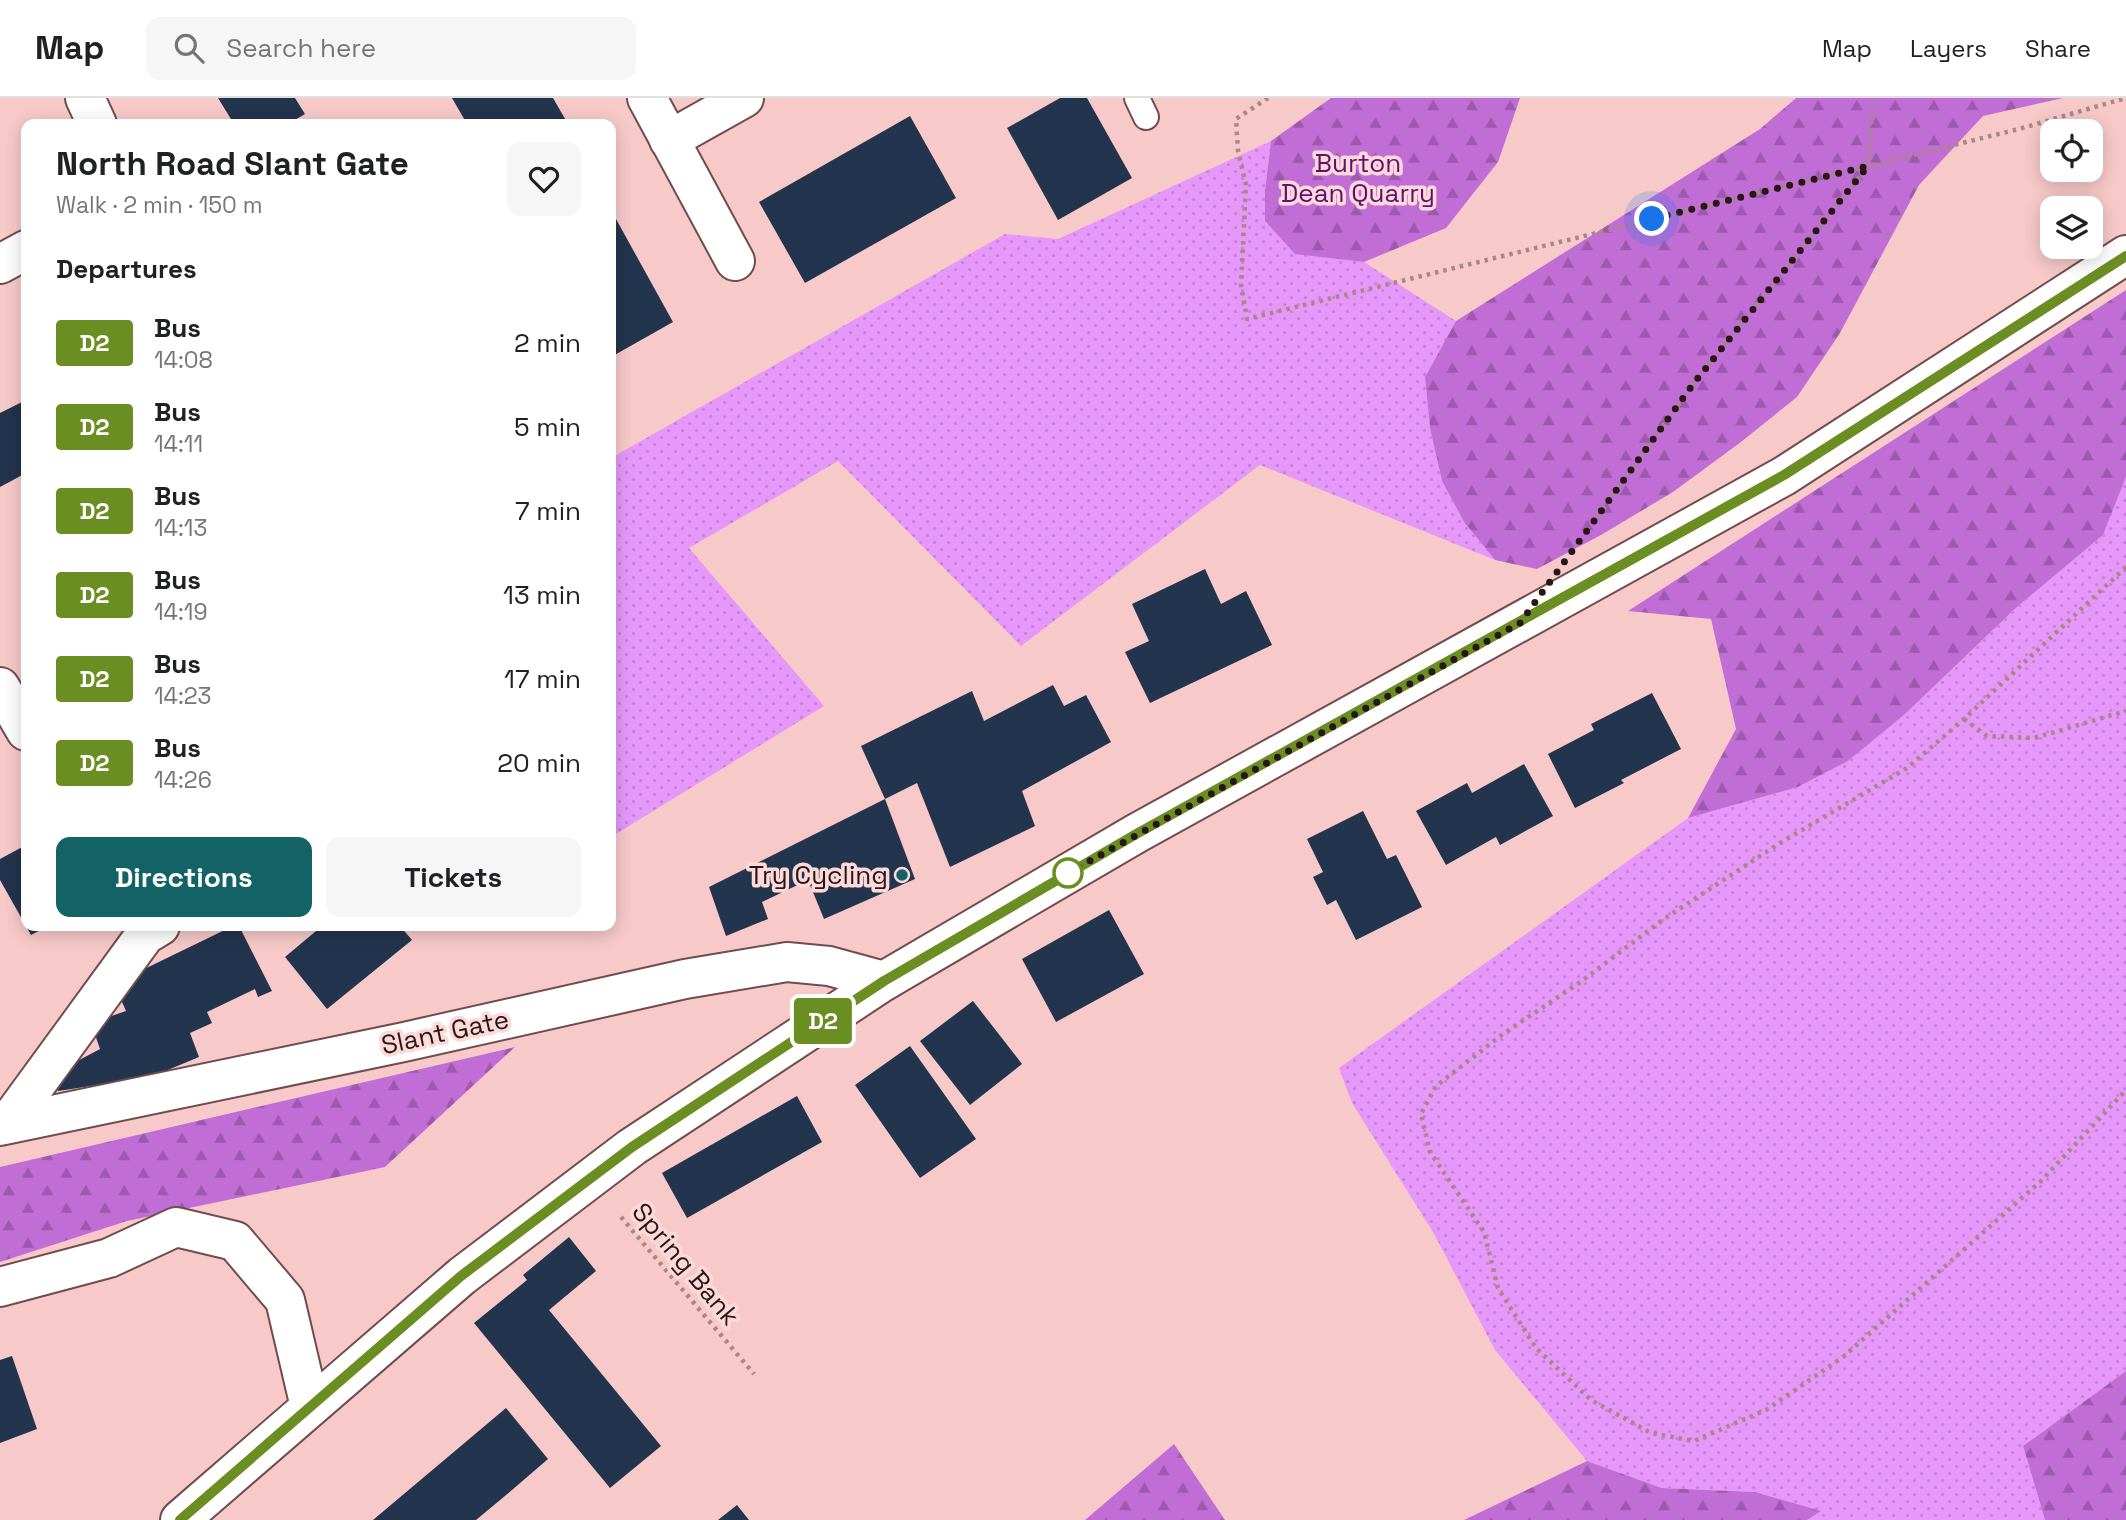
<!DOCTYPE html>
<html lang="en">
<head>
<meta charset="utf-8">
<style>
	body { margin:0; font-family:"Space Grotesk",sans-serif; background:#f6f6f6; color:#202124; height:100vh; display:flex; flex-direction:column; font-size:26px; white-space:nowrap }
	* { box-sizing:border-box; margin:0 }
	p { font-size:23px; color:#757577 }
	.icon { flex:none; width:38px; height:38px; fill:none; stroke:currentColor; stroke-width:2; stroke-linecap:round; stroke-linejoin:round }
	.map { position:relative; flex:1; overflow:hidden }
	.sheet { position:absolute; left:21px; top:21px; width:595px; height:812px; display:flex; flex-direction:column; background:#fff; border-radius:14px; box-shadow:0 4px 18px #0003 }
	.sheet>* { flex:none }
	.badge { padding:0 14px; border-radius:5px; font-size:24px; line-height:46px }
	.controls { position:absolute; left:2040px; top:21px; display:grid; gap:14px }
	.controls a { display:grid; place-items:center; width:63px; height:63px; border-radius:14px; background:#fff; box-shadow:0 4px 18px #0003; font-size:35px }
	.you { position:absolute; width:35px; height:35px; margin:-18px; border:5px solid #fff; border-radius:50%; background:#1a73e8; box-shadow:0 0 0 10px #1a73e833 }
	.map>.badge { position:absolute; translate:-50% -50%; box-shadow:0 0 0 4px #fff }
	h2 { padding:0 35px; font-size:26px; line-height:63px }
	.round { display:grid; place-items:center; flex:none; width:74px; height:74px; border-radius:14px; background:#f6f6f6 }
	.summary { display:flex; align-items:center; justify-content:space-between; height:119px; padding:0 35px }
	h1 { font-size:33px; font-weight:800; line-height:52px }
	.action { display:flex; gap:14px; margin-top:auto; padding:14px 35px }
	.action a { flex:1; height:80px; border-radius:14px; background:#136366; color:#fff; font-size:28px; font-weight:800; line-height:80px; text-align:center }
	.action a+a { background:#f6f6f6; color:#202124 }
	ul { padding:0; list-style:none }
	li { display:flex; align-items:center; gap:21px; height:84px; padding:0 35px }
	li div { flex:1 }
	li b { display:block; font-size:26px }
	li em { font-style:normal }
	li .badge { min-width:77px; font-weight:700; text-align:center }
	header { display:flex; align-items:center; gap:42px; box-sizing:border-box; height:98px; padding:0 35px; background:#fff; border-bottom:2px solid #e0e0e0 }
	header strong { font-size:33px }
	nav { display:flex; gap:38px; margin-inline-start:auto; font-size:24px }
	.search { width:490px; height:63px; background:#f6f6f6; display:flex; align-items:center; gap:18px; box-sizing:border-box; padding:0 24px; border-radius:14px; color:#757577; font-size:26px }
	.map>svg:first-child { display:block }
	.grass { fill:url(#grass-dots) }
	.forest { fill:url(#forest-firs) }
	.building { fill:#23344e }
	.lines { fill:none; stroke-linecap:round; stroke-linejoin:round }
	.service-casing { stroke:#724c4c; stroke-width:28 }
	.minor-casing { stroke:#724c4c; stroke-width:42 }
	.tertiary-casing { stroke:#724c4c; stroke-width:42 }
	.secondary-casing { stroke:#724c4c; stroke-width:42 }
	.path { stroke:#a98786; stroke-width:4.5; stroke-dasharray:3.5 5; stroke-linecap:butt }
	.service { stroke:#fff; stroke-width:24 }
	.minor { stroke:#fff; stroke-width:38 }
	.tertiary { stroke:#fff; stroke-width:38 }
	.secondary { stroke:#fff; stroke-width:38 }
	.line-casing { stroke:#fff; stroke-width:16 }
	.line { stroke:#6b8e23; stroke-width:10 }
	.walk { stroke:#271717; stroke-width:7; stroke-dasharray:0 12.6 }
	.stop-dot { fill:#fff; stroke:#6b8e23; stroke-width:3.5 }
	.poi-dot { fill:#136366; stroke:#fed9d9; stroke-width:2.5 }
	.labels { text-anchor:middle; stroke-width:7; stroke-linejoin:round; paint-order:stroke }
	.park-label { font-size:26px; fill:#5f1071; stroke:#fed9d9 }
	.poi-label { font-size:26px; fill:#271717; stroke:#fed9d9; text-anchor:end }
	.street-label { font-size:26px; fill:#271717; stroke:#fed9d9 }
</style>
</head>
<body>
<header>
<strong>Map</strong>
<div class="search"><svg class="icon" aria-label="search" viewBox="0 0 24 24"><circle cx="10" cy="10" r="6"/><path d="M15 15l6 6"/></svg>Search here</div>
<nav><a>Map</a><a>Layers</a><a>Share</a></nav>
</header>
<div class="map">
<svg width="2126" height="1422" viewBox="0 0 2126 1422">
	<defs>
		<pattern id="grass-dots" width="8" height="8" patternUnits="userSpaceOnUse" patternTransform="scale(1.75)"><rect width="8" height="8" fill="#e598fa"/><path d="M2 2h.1M6 6h.1" fill="none" stroke="#c482d6" stroke-width="1.8" stroke-linecap="round"/></pattern>
		<pattern id="forest-firs" width="22" height="20" patternUnits="userSpaceOnUse" patternTransform="scale(1.75)"><rect width="22" height="20" fill="#c06ed6"/><path d="M5 1l3.5 6h-7zM16 11l3.5 6h-7z" fill="#9c59ad"/></pattern>
	</defs>
	<rect width="100%" height="100%" fill="#f7cac9"/>
	<g class="grass">
		<polygon points="1271,43 1265,92 1265,123 1295,155 1364,164 1456,223 1425,279 1430,329 1442,383 1464,424 1495,462 1260,367 1021,548 838,363 689,450 824,608 611,739 611,360 1005,136 1058,141"/>
		<polygon points="2126,379 2126,1273 2023,1348 2045,1422 1807,1422 1820,1413 1755,1394 1662,1390 1587,1363 1495,1252 1433,1134 1352,1005 1339,970 1688,720 1798,689 1848,663 1904,617 2017,509 2103,437"/>
	</g>
	<g class="forest">
		<polygon points="1331,0 1520,0 1498,64 1446,130 1364,164 1295,156 1265,123 1265,92 1271,43"/>
		<polygon points="1796,0 2063,0 1983,18 1919,87 1840,235 1797,299 1741,344 1673,394 1601,437 1537,471 1495,462 1464,424 1442,383 1430,330 1425,279 1456,223 1760,31"/>
		<polygon points="2126,192 2126,379 2103,437 2017,509 1904,617 1848,663 1798,689 1688,720 1736,631 1711,521 1628,513"/>
		<polygon points="515,949 385,1069 127,1123 0,1164 0,1069"/>
		<polygon points="2126,1273 2126,1422 2045,1422 2023,1348"/>
		<polygon points="1174,1346 1225,1422 1085,1422"/>
		<polygon points="1587,1363 1662,1390 1755,1394 1821,1413 1807,1422 1464,1422"/>
	</g>
	<g class="building">
		<polygon points="218,0 295,0 305,16 288,26 234,26"/>
		<polygon points="452,0 553,0 568,26 467,26"/>
		<polygon points="1060,0 1087,0 1132,80 1058,122 1007,30"/>
		<polygon points="910,18 956,100 805,185 759,104"/>
		<polygon points="611,112 673,224 611,259"/>
		<polygon points="26,302 26,375 0,389 0,315"/>
		<polygon points="1205,471 1221,506 1246,493 1272,547 1150,605 1125,554 1149,543 1132,506"/>
		<polygon points="1053,587 1064,608 1086,597 1111,644 1022,693 1035,728 950,769 917,685 885,701 861,648 972,593 984,623"/>
		<polygon points="1652,595 1681,651 1621,682 1624,685 1575,710 1548,656 1594,632 1591,626"/>
		<polygon points="1524,666 1553,718 1500,747 1496,739 1446,767 1416,713 1467,685 1472,695"/>
		<polygon points="885,701 915,781 824,821 808,782 762,804 768,821 726,838 709,789"/>
		<polygon points="1363,713 1387,761 1396,757 1422,809 1356,842 1336,802 1327,807 1313,779 1323,774 1307,741"/>
		<polygon points="26,747 26,828 48,828 31,837 0,782 0,761"/>
		<polygon points="1109,812 1144,876 1056,924 1022,861"/>
		<polygon points="233,828 239,828 272,893 258,899 255,891 207,914 212,925 190,935 199,959 151,979 58,993 53,976 100,951 91,925 126,913 118,895 134,876"/>
		<polygon points="322,828 400,828 412,842 327,911 285,859"/>
		<polygon points="973,903 1022,966 970,1007 920,943"/>
		<polygon points="910,948 976,1041 920,1080 855,987"/>
		<polygon points="797,998 822,1044 687,1120 662,1075"/>
		<polygon points="569,1139 596,1173 549,1212 661,1348 610,1390 474,1225 527,1182 523,1177"/>
		<polygon points="12,1258 37,1331 0,1345 0,1262"/>
		<polygon points="506,1310 548,1361 512,1392 476,1422 373,1422"/>
		<polygon points="737,1407 749,1422 718,1422"/>
	</g>
	<g class="lines">
		<defs>
			<polyline id="service" points="1137,0 1146,19"/>
			<g id="minor">
				<polyline points="85,0 97,26"/>
				<polyline points="647,0 735,163"/>
				<polyline points="669,42 744,0"/>
				<polyline points="0,166 26,152"/>
				<polyline points="0,589 26,633"/>
				<polyline points="7,1026 145,837 160,828"/>
				<polyline points="0,1189 109,1160 176,1129 235,1143 285,1202 310,1309"/>
			</g>
			<polyline id="tertiary" points="0,1028 404,944 685,881 787,864 829,868 884,883"/>
			<polyline id="secondary" points="180,1422 462,1178 632,1049 884,883 1137,735 1784,378 2126,157"/>
		</defs>
		<use href="#service" class="service-casing"/>
		<use href="#minor" class="minor-casing"/>
		<use href="#tertiary" class="tertiary-casing"/>
		<use href="#secondary" class="secondary-casing"/>
		<g class="path">
			<polyline points="1268,0 1236,21 1238,53 1246,87 1241,187 1247,221 2019,31 2126,0"/>
			<polyline points="1593,425 1694,285 1868,68 1873,0"/>
			<polyline points="2126,469 1964,621 1907,670 1780,745 1664,821 1579,885 1503,936 1436,988 1421,1016 1430,1054 1484,1134 1498,1190 1536,1250 1591,1302 1651,1335 1694,1343 1766,1312 1843,1259 2041,1083 2126,992"/>
			<polyline points="1964,621 1987,638 2034,640 2126,613"/>
			<polyline points="621,1119 754,1276"/>
		</g>
		<use href="#service" class="service"/>
		<use href="#minor" class="minor"/>
		<use href="#tertiary" class="tertiary"/>
		<use href="#secondary" class="secondary"/>
	</g>
	<g class="lines">
		<defs>
			<polyline id="line" points="180,1422 461,1178 632,1049 884,883 1138,735 1784,377 2126,158"/>
		</defs>
		<use href="#line" class="line-casing"/>
		<use href="#line" class="line"/>
		<polyline class="walk" points="1068,775 1520,525 1694,285 1868,68 1652,121"/>
	</g>
	<circle class="stop-dot" cx="1068" cy="775" r="14"/>
	<circle class="poi-dot" cx="902" cy="777" r="7"/>
	<g class="labels">
		<g class="park-label">
			<text x="1358" y="74">Burton<tspan x="1358" dy="30">Dean Quarry</tspan></text>
		</g>
		<g class="poi-label">
			<text x="888" y="786">Try Cycling</text>
		</g>
		<g class="street-label">
			<text transform="translate(445 934) rotate(-12)" y="9">Slant Gate</text>
			<text transform="translate(686 1166) rotate(50)" y="9">Spring Bank</text>
		</g>
	</g>
</svg>
<div class="controls">
<a><svg class="icon" aria-label="locate" viewBox="0 0 24 24"><circle cx="12" cy="12" r="6"/><path d="M12 2v4M12 18v4M2 12h4M18 12h4"/></svg></a>
<a><svg class="icon" aria-label="layers" viewBox="0 0 24 24"><path d="M12 4l9 5-9 5-9-5zM3 14l9 5 9-5"/></svg></a>
</div>
<div class="you" style="left:1652px;top:121px"></div>
<b class="badge" style="left:823px;top:923px;background:#6b8e23;color:#fff">D2</b>
<section class="sheet">
<div class="summary"><div><h1>North Road Slant Gate</h1><p>Walk · 2 min · 150 m</p></div><a class="round"><svg class="icon" aria-label="heart" viewBox="0 0 24 24"><path d="M12 20l-8-8c-3-5 5-10 8-4 3-6 11-1 8 4z"/></svg></a></div>
<h2>Departures</h2>
<ul>
<li><span class="badge" style="background:#6b8e23;color:#fff">D2</span><div><b>Bus</b><p>14:08</p></div><em>2 min</em></li>
<li><span class="badge" style="background:#6b8e23;color:#fff">D2</span><div><b>Bus</b><p>14:11</p></div><em>5 min</em></li>
<li><span class="badge" style="background:#6b8e23;color:#fff">D2</span><div><b>Bus</b><p>14:13</p></div><em>7 min</em></li>
<li><span class="badge" style="background:#6b8e23;color:#fff">D2</span><div><b>Bus</b><p>14:19</p></div><em>13 min</em></li>
<li><span class="badge" style="background:#6b8e23;color:#fff">D2</span><div><b>Bus</b><p>14:23</p></div><em>17 min</em></li>
<li><span class="badge" style="background:#6b8e23;color:#fff">D2</span><div><b>Bus</b><p>14:26</p></div><em>20 min</em></li>
</ul>
<div class="action"><a>Directions</a><a>Tickets</a></div>
</section>
</div>
</body>
</html>
